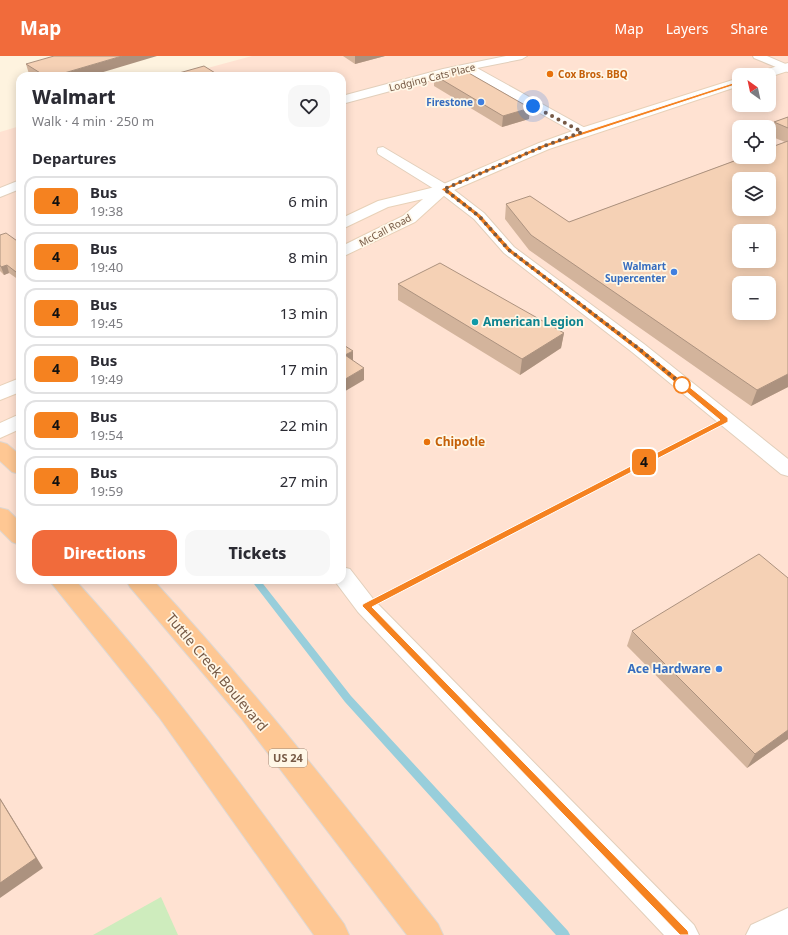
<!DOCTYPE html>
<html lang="en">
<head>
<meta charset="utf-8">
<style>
	body { margin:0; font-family:"Noto Sans",sans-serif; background:#f7f7f7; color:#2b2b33; height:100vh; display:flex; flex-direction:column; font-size:15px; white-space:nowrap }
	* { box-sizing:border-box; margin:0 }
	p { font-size:13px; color:#7c7c81 }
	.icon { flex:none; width:22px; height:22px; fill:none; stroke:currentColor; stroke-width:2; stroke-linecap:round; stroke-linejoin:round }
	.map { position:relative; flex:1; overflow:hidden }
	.sheet { position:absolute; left:16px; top:16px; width:330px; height:512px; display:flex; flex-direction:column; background:#fff; border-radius:12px; box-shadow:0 2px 10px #0003 }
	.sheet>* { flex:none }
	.badge { padding:0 8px; border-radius:6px; font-size:14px; line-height:26px }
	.needle { width:26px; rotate:327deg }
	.controls { position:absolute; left:732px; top:12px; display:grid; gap:8px }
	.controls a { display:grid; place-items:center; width:44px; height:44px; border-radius:8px; background:#fff; box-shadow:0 2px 10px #0003; font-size:20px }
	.you { position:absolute; width:20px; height:20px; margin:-10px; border:3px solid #fff; border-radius:50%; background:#1a73e8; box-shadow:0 0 0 6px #1a73e833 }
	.map>.badge { position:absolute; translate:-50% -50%; box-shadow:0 0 0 2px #fff }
	h2 { padding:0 16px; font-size:15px; line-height:36px }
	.round { display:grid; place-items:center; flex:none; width:42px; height:42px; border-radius:12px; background:#f7f7f7 }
	.summary { display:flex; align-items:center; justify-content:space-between; height:68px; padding:0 16px }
	h1 { font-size:19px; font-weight:800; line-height:30px }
	.cta { display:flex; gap:8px; margin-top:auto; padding:8px 16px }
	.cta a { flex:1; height:46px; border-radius:12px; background:#f16b3b; color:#fff; font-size:16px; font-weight:800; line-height:46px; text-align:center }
	.cta a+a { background:#f7f7f7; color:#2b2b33 }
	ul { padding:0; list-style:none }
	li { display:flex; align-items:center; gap:12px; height:50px; margin:0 8px 6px; padding:0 8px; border:2px solid #e1e1e2; border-radius:12px }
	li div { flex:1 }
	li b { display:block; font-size:15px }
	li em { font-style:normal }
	li .badge { min-width:44px; font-weight:700; text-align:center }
	header { display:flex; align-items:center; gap:24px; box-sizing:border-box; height:56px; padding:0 20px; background:#f16b3b; color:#fff }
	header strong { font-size:19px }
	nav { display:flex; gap:22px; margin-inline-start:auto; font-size:14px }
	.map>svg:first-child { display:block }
	.commercial { fill:#ffe2d2; fill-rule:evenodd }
	.green { fill:#ceecbd }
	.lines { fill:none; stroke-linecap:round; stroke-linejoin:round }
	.stream { fill:#98cedb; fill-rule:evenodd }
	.minor-casing { stroke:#e2cfbb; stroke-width:2 }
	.secondary-casing { stroke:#e8d1b8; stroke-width:2 }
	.trunk-casing { stroke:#ded7d2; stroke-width:2 }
	.minor { fill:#fff; fill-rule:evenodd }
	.secondary { fill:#fff; fill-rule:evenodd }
	.trunk { fill:#fec793; fill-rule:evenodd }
	.wall { fill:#d3b49c }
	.shaded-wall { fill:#ac927f }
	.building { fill:#f5d1b5; stroke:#ac927f; fill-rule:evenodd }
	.line { fill:#f58220; stroke:#fff }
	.walk { stroke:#765945; stroke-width:4; stroke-dasharray:0 7.2 }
	.food-dot { fill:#e8710a; stroke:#fff7e7; stroke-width:1.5 }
	.shop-dot { fill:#3f7fe0; stroke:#fff7e7; stroke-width:1.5 }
	.culture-dot { fill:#0f9aa8; stroke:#fff7e7; stroke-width:1.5 }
	.stop-dot { fill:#fff; stroke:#f58220; stroke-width:2 }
	.labels { text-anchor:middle; stroke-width:3.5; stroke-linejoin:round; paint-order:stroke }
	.far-food-label { font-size:10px; font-weight:bold; fill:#c56008; stroke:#fff7e7; text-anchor:start }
	.far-street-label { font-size:10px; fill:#765945; stroke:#fff7e7 }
	.far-shop-label { font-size:10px; font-weight:bold; fill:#366cbe; stroke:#fff7e7; text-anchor:end }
	.shield { fill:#fff7e7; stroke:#9f8876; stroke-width:1 }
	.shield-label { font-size:11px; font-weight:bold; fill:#765945 }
	.culture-label { font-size:12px; font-weight:bold; fill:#0d838f; stroke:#fff7e7; text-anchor:start }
	.food-label { font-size:12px; font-weight:bold; fill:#c56008; stroke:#fff7e7; text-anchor:start }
	.shop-label { font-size:12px; font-weight:bold; fill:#366cbe; stroke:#fff7e7; text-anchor:end }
	.near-street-label { font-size:14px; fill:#765945; stroke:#fff7e7 }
</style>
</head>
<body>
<header>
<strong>Map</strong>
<nav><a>Map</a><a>Layers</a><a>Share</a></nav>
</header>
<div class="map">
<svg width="788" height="879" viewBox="0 0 788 879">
	<rect width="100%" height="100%" fill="#fef3df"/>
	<path class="commercial" d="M 252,0 L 788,0 L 788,879 L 0,879 L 0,76 L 20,70 L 20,524 L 342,524 L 342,20 L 178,20 ZM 739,19 L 769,19 L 769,49 L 739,49 ZM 739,71 L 769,71 L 769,101 L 739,101 ZM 739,123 L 769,123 L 769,153 L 739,153 ZM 739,175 L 769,175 L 769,205 L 739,205 ZM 739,227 L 769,227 L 769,257 L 739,257 Z"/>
	<polygon class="green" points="161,841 178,879 93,879"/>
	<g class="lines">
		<polygon class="stream" points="251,524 260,524 351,640 568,875 570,879 556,879 345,646"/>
		<defs>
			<g id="minor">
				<polygon points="506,0 527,0 522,3 477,12 587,73 589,76 587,79 579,79 465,15 342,48 342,40 443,13"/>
				<polygon points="753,0 767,0 788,9 788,16 754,2"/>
				<polygon points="383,91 449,130 484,157 514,191 644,288 788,403 788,420 781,418 632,296 504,197 474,163 439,136 378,98 377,95 378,92"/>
				<polygon points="20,124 20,133 0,141 0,132"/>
				<polygon points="342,511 350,513 374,544 694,869 699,879 664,879 358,556 334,524 342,524"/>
				<polygon points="788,852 788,879 746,879 751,869"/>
			</g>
			<g id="secondary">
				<polygon points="788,7 788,15 769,21 769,19 756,19 758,16"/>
				<polygon points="739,22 739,30 549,93 447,137 415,166 342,201 342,190 403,160 423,143 388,151 342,173 342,162 378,145 439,130 539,87 578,73"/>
				<polygon points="20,322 20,336 0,344 0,330"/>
				<polygon points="20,358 20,373 0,382 0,367"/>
			</g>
			<g id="trunk">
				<polygon points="0,386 7,388 20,399 20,418 12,416 0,405"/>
				<polygon points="0,452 8,454 20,466 20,489 12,486 0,474"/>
				<path d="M 49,524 L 75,524 C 174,632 257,751 344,868 L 349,879 L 314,879 L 159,661 Z"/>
				<path d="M 126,524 L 153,524 C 254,633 346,751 438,868 L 443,879 L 407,879 L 241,662 L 130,531 Z"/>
			</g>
		</defs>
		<use href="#minor" class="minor-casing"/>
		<use href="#secondary" class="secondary-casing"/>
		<use href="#trunk" class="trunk-casing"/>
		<use href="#minor" class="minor"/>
		<use href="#secondary" class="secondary"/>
		<use href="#trunk" class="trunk"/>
	</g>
	<g class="wall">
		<polygon points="343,0 385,0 355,8"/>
		<polygon points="26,8 90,20 32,20 29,18"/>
		<polygon points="434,19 529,63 502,71 434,30"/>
		<polygon points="788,61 788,331 751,350 529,194 505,163 506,148 569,166 785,86 770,80 774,66"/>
		<polygon points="0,179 20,187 20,224 19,224 9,217 4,219 0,215"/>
		<polygon points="398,228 564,277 561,292 520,319 398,244"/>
		<polygon points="788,522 788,683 747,712 627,590 632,575"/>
	</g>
	<g class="shaded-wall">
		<polygon points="122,0 157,0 90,20 54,20"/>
		<polygon points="355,0 385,0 355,8"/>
		<polygon points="530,52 529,63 502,71 503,60"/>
		<polygon points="7,209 9,217 4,219 1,211"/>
		<polygon points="20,214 20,224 19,224 16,216"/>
		<polygon points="564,277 561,292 520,319 522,303"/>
		<polygon points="353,295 353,306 345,299"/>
		<polygon points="364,312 364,324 342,337 342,325"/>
		<polygon points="788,318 788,331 751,350 757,334"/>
		<polygon points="788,674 788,683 747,712 755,698"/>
		<polygon points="0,742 43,812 0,842"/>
	</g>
	<g class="building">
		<polygon points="54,0 122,0 54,20 45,20 26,8"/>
		<polygon points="204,10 220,20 183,20 179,17"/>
		<polygon points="460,12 530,52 503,60 434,19"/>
		<polygon points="788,61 788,72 774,66"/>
		<path d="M 788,85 L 788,318 L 757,334 L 531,179 L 506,148 L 530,140 L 569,166 L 745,101 L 769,101 L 769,92 ZM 739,123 L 769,123 L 769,153 L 739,153 ZM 739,175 L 769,175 L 769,205 L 739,205 ZM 739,227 L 769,227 L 769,257 L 739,257 Z"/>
		<polygon points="6,177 20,187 20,214 16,216 7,209 1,211 0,209 0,179"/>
		<polygon points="440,207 564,277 522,303 398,228"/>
		<polygon points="342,288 353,295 345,299 364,312 342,325"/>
		<polygon points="759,498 788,522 788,674 755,698 632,575"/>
		<polygon points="0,743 36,802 0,827"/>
	</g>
	<polygon class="line" points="739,25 741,27 546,91 448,133 481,159 511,193 640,291 728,362 728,366 372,551 688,875 689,879 680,879 362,550 363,548 720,364 636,294 507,195 477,161 441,133 542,89"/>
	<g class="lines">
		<polyline class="walk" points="533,50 582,76 544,90 444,133 479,160 509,194 638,292 684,330 682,329"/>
	</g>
	<g class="food-dot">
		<circle cx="550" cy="18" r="4"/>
		<circle cx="427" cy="386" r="4"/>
	</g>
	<g class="shop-dot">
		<circle cx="481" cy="46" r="4"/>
		<circle cx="674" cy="216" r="4"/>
		<circle cx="719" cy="613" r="4"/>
	</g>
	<circle class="culture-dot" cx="475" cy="266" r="4"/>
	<circle class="stop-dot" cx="682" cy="329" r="8"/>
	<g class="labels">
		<g class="far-food-label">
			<text x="558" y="22">Cox Bros. BBQ</text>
		</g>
		<g class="far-street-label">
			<text transform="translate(432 21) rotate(-14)" y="4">Lodging Cats Place</text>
			<text transform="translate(385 174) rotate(-28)" y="4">McCall Road</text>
		</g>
		<g class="far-shop-label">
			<text x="473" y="50">Firestone</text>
			<text x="666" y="214">Walmart<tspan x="666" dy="12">Supercenter</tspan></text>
		</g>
		<rect class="shield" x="269" y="693" width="38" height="18" rx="3"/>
		<g class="shield-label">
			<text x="288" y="706">US 24</text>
		</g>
		<g class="culture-label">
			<text x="483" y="270">American Legion</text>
		</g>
		<g class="food-label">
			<text x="435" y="390">Chipotle</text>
		</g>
		<g class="shop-label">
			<text x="711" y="617">Ace Hardware</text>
		</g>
		<g class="near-street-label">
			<text transform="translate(217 616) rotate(50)" y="5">Tuttle Creek Boulevard</text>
		</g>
	</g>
</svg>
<div class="controls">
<a><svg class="needle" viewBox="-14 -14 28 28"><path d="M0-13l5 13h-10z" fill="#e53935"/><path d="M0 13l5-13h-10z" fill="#7c7c81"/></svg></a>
<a><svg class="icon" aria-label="locate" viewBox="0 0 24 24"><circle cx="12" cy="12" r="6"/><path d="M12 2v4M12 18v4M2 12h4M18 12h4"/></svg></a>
<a><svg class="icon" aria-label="layers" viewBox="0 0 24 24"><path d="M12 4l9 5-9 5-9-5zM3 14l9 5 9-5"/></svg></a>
<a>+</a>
<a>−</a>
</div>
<div class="you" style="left:533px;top:50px"></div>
<b class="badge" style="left:644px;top:406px;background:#f58220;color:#111">4</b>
<section class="sheet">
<div class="summary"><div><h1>Walmart</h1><p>Walk · 4 min · 250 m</p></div><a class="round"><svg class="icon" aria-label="heart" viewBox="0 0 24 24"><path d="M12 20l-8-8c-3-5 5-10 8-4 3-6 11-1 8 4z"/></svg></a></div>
<h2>Departures</h2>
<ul>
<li><span class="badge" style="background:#f58220;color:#111">4</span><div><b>Bus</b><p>19:38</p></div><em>6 min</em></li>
<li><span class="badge" style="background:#f58220;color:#111">4</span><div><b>Bus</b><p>19:40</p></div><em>8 min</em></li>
<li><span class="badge" style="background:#f58220;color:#111">4</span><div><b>Bus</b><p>19:45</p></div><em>13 min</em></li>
<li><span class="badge" style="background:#f58220;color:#111">4</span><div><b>Bus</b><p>19:49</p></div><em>17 min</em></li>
<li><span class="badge" style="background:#f58220;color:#111">4</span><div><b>Bus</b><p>19:54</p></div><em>22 min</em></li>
<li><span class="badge" style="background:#f58220;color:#111">4</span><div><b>Bus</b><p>19:59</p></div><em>27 min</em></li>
</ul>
<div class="cta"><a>Directions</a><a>Tickets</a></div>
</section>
</div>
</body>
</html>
